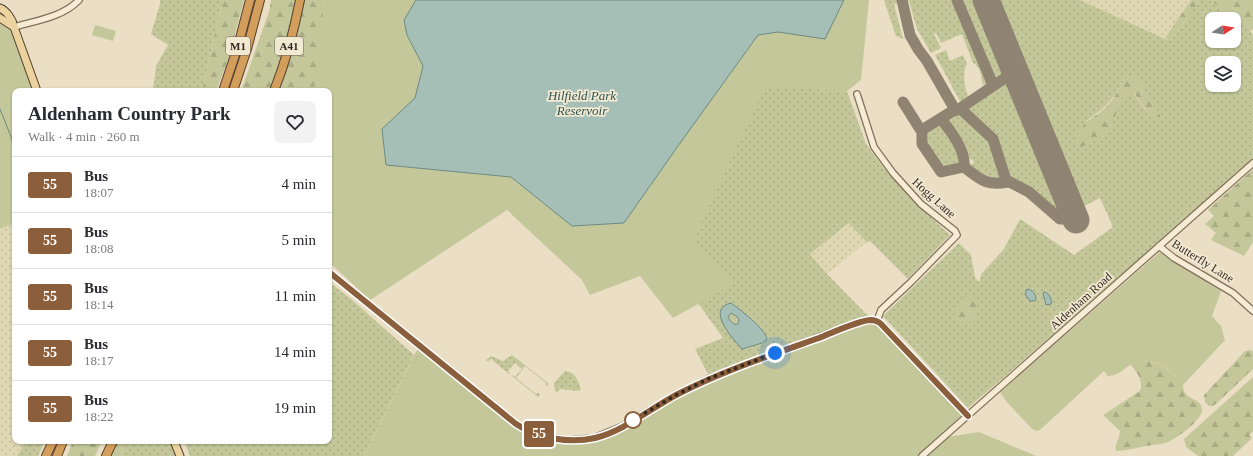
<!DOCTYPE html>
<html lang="en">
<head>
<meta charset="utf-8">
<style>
	body { margin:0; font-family:Georgia,serif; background:#f2f2f3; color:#2b2b33; height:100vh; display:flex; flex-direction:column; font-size:15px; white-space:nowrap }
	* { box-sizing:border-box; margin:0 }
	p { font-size:13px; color:#7c7c81 }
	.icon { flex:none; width:22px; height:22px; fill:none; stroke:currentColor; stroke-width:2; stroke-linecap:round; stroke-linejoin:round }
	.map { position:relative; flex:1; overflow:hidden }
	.drawer { position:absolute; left:12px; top:88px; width:320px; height:356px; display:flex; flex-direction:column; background:#fff; border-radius:8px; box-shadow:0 1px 3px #0004 }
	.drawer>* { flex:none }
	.badge { padding:0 8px; border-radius:3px; font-size:14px; line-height:26px }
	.needle { width:26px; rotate:78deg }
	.controls { position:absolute; left:1205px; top:12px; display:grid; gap:8px }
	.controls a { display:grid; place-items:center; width:36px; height:36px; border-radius:8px; background:#fff; box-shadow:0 1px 3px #0004; font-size:20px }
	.you { position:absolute; width:20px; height:20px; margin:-10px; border:3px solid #fff; border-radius:50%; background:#1a73e8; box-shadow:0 0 0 6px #1a73e833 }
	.map>.badge { position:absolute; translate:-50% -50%; box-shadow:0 0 0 2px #fff }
	.round { display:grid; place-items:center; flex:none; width:42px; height:42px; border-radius:8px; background:#f2f2f3 }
	.summary { display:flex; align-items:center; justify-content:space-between; height:68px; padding:0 16px }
	h1 { font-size:19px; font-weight:700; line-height:30px }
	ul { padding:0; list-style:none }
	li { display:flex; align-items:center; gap:12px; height:56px; padding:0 16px; border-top:1px solid #e1e1e2 }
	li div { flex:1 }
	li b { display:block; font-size:15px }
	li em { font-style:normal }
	li .badge { min-width:44px; font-weight:700; text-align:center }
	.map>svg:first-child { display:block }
	.farmland { fill:url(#farmland-dots) }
	.grass { fill:url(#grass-dots); fill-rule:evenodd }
	.forest { fill:url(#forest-firs) }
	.park { fill:#c3c799 }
	.water { fill:#a5beb6; stroke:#6d8b83; fill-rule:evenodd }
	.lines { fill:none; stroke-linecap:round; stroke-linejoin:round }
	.stream { stroke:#6d8b83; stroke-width:1 }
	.taxiway { stroke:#8f8472; stroke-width:11 }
	.runway { stroke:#8f8472; stroke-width:27 }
	.minor-casing { stroke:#83705c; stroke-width:8 }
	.major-casing { stroke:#513f30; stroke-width:9 }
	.highway-casing { stroke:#513f30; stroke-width:10 }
	.minor { stroke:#f6ecd6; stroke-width:5.5 }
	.major { stroke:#ebd29e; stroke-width:7 }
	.highway { stroke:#d39d5b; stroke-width:8 }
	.line-casing { stroke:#fff; stroke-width:9 }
	.line { stroke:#8b5e3c; stroke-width:6 }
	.walk { stroke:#34291f; stroke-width:4; stroke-dasharray:0 7.2 }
	.stop-dot { fill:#fff; stroke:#8b5e3c; stroke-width:2 }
	.labels { text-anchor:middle; stroke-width:3.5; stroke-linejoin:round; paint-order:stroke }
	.shield { fill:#f2e9d3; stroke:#6d6355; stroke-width:1 }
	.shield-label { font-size:11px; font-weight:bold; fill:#34291f }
	.street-label { font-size:12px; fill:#34291f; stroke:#f2e9d3 }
	.water-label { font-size:13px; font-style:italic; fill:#2f5350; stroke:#f2e9d3 }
</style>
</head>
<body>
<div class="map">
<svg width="1253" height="456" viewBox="0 0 1253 456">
	<defs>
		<pattern id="farmland-dots" width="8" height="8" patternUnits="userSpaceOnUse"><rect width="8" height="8" fill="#dfd7b2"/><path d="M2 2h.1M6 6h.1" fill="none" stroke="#c0b999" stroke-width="1.8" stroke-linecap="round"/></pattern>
		<pattern id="grass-dots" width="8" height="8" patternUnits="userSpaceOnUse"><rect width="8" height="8" fill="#c3c799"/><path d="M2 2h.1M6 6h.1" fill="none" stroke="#a8ab83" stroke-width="1.8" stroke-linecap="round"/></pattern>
		<pattern id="forest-firs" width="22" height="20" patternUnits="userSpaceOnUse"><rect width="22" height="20" fill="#c3c799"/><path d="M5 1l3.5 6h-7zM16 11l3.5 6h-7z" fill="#a8ab83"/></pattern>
	</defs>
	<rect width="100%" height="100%" fill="#eadec4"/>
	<g class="farmland">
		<polygon points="1080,0 1191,0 1165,38"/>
		<polygon points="15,222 15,441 26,441 17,456 0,456 0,229"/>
		<polygon points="850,223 867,242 827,274 810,254"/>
	</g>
	<g class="grass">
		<polygon points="160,0 224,0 220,11 202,91 153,91 156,66 168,45 151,34 160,4"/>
		<polygon points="884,0 900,0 900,3 894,4 903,39 896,36"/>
		<path d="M 904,0 L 976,0 L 1004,68 L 1003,75 L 987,86 L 983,85 C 981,77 981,67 973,63 L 962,34 L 941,43 L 936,33 L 934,34 L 941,48 L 931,53 L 917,29 L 909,1 L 904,1 Z"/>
		<path d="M 996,0 L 1080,0 L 1170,41 L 1200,0 L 1210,0 L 1234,19 L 1212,19 L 1212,41 L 1234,41 L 1234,19 L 1253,34 L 1253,158 L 1083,309 L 968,408 L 883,316 L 959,243 L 971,255 L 975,278 L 979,282 L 982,273 L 1004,249 L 1020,219 L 1074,255 L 1113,227 L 1100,198 L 1084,206 L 1080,206 ZM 1212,63 L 1234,63 L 1234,85 L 1212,85 ZM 1125,78 L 1155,122 L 1133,93 L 1123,95 L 1118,107 L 1085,122 C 1104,109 1115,99 1125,78 Z"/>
		<path d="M 758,35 L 799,88 L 847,91 L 866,144 L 884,168 L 910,198 L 950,235 L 908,279 L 870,241 L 867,242 L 849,223 L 810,254 L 827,274 L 869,317 L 791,343 L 708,374 L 695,349 L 723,338 L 698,303 L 733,283 L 692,242 L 760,96 ZM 731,303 C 740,310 765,328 767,339 L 751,347 L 742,349 L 724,327 Z"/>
		<path d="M 946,50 L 950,61 L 963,55 L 967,64 C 962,71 965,91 969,98 L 961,103 L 935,55 Z"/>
		<polygon points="1008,81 1011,84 1063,212 1060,217 1028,189 1011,181 1009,179 994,137 964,109 1003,82"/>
		<path d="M 958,113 L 962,113 L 978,127 L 992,142 L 1003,179 L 1002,181 C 988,182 975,174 966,164 L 969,163 L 973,164 L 974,161 L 967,157 L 955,132 L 945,121 Z"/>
		<polygon points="942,124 951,134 962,160 961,162 943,168 927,145 928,133"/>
		<polygon points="329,282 350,298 414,355 364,456 190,456 184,441 329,441"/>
		<polygon points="512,355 549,384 547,386 545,384 546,383 525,366 516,378 536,394 538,393 540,395 538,397 512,376 512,375 515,377 522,369 515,363 508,371 510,373 509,374 491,359 488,362 486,360 491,356 503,361"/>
		<path d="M 565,371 C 575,371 578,381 581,389 L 579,391 L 559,389 L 558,392 L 555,391 L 554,383 Z"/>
		<polygon points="26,441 45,441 38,456 17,456"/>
		<polygon points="127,441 170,441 175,456 121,456"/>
	</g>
	<g class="forest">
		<polygon points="224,0 244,0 227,63 216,91 202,91 220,11"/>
		<polygon points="271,0 298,0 294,22 272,91 241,91 269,12"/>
		<path d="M 304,0 L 325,0 L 315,91 L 278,91 C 291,62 299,31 304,0 Z"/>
		<polygon points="1191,0 1200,0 1170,41 1165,38"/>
		<polygon points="1210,0 1253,0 1253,29 1250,32"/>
		<path d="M 1132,76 L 1139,80 L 1162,119 L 1155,122 L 1134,93 L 1123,95 L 1111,127 L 1101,137 L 1078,149 C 1071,128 1091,120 1104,109 C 1113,101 1120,88 1125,78 Z"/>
		<polygon points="1253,169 1253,242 1244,256 1211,240 1216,233 1205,224 1214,216 1208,210"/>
		<path d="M 966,294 L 972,294 L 978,303 L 977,317 L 974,322 L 959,322 L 956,319 C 951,306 959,304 966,294 Z"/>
		<path d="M 731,313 L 736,316 L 739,319 L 738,324 C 734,326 730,321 728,317 Z"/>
		<polygon points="1251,350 1253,352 1253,369 1217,403 1213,406 1209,406 1205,402 1204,395 1245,351"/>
		<path d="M 1144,360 C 1161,362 1172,372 1183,385 C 1183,401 1201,397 1202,409 C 1204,419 1174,441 1165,443 C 1161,445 1157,444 1153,445 C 1144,446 1125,451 1116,451 C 1114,443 1120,439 1120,431 L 1103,415 L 1140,391 C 1144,381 1137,373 1131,365 L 1137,361 Z"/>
		<polygon points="1253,377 1253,431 1249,435 1252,438 1233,456 1198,456 1186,447 1184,439"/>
		<polygon points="73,441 102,441 95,456 67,456"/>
		<polygon points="117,441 127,441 121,456 110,456"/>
	</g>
	<g class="park">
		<polygon points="325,0 869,0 861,80 847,91 776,87 770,89 764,89 692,242 734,284 673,318 640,276 590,295 582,280 507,210 370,300 329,262 329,91 314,91"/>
		<polygon points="0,21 12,30 35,91 15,91 15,222 0,229"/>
		<polygon points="95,25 116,31 113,41 92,35"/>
		<path d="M 1160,252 L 1221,291 L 1212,316 L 1221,326 L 1225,340 L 1183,385 C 1168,367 1150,352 1127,367 C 1120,372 1118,375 1108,376 L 1104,371 L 1040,430 L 1037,431 L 1032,429 L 1006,401 L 1000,392 Z"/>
		<polygon points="865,324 873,324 879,326 963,414 917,456 364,456 418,348 504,418 521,430 537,438 563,442 593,440 670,400 727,373"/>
		<polygon points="979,432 1036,456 927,456 948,437"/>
	</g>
	<g class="water">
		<polygon points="416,0 844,0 825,39 778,32 758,35 678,146 624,223 572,226 511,177 386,165 382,129 415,98 423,66 407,35 404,20"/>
		<path d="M 1027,289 C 1033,290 1036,294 1036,300 L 1034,301 L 1030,301 L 1025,294 Z"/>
		<path d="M 1045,292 C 1050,294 1052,300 1051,304 L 1046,305 L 1043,293 Z"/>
		<path d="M 731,303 C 740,310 765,328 767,339 L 762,343 L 742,349 C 733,339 705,309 731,303 ZM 731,313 L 736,316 L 739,319 L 738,324 C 734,326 730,321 728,317 Z"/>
	</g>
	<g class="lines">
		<polyline class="stream" points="0,109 15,147"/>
		<g class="taxiway">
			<polyline points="902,0 910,35 918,49 927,61 954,108 961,110 964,112 993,139 1006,180 1029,192 1060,219 1064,219 1070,216 1072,209"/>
			<polyline points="957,0 993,85"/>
			<polyline points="1008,76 1012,69 1011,61"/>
			<path d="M 903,102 L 920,129 L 922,130 L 922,144 L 941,172 L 964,167 C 981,180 986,186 1008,182"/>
			<path d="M 941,119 C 951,131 966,151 964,167"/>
			<polyline points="922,130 951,112 959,109 1008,76 1014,76 1019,80"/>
		</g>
		<polyline class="runway" points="986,0 1076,220"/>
		<defs>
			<g id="minor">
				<path d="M 14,27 C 35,21 63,17 79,0"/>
				<polyline points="857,94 874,147 893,173 921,204 955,231 957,235 911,282 881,310 877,321"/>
				<polyline points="1159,246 1174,258 1233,293 1253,311"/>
				<path d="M 329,272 L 516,424 L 534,433 L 559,439 L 570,440 L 594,438 L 623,426 L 676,395 L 710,378 L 857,323 C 869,320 876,318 885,328 L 968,416"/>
				<polyline points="922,456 1253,163"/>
			</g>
			<g id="major">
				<path d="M 0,8 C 7,11 13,20 14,27 L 37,91"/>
				<polyline points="0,18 14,27"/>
				<polyline points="174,441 180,456"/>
			</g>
			<g id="highway">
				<polyline points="223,91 238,46 250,0"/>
				<polyline points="233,91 247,49 260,0"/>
				<path d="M 274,91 C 286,61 294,31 300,0"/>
				<polyline points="46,456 53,441"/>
				<polyline points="57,456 63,441"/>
				<polyline points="106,456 113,441"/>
			</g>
		</defs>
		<use href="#minor" class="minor-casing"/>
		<use href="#major" class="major-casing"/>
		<use href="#highway" class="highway-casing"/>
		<use href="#minor" class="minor"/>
		<use href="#major" class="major"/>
		<use href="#highway" class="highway"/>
	</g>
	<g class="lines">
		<defs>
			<path id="line" d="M 329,272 L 516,424 C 537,438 569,444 595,438 C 624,431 651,408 678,394 C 723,371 771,355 819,338 C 832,333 857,321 870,320 C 875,320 878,321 881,324 L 968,416"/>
		</defs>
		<use href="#line" class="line-casing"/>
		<use href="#line" class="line"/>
		<polyline class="walk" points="633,420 676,395 710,378 775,353"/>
	</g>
	<circle class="stop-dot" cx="633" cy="420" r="8"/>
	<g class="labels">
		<g class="shield">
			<rect x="226" y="37" width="24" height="18" rx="3"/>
			<rect x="275" y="37" width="28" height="18" rx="3"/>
		</g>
		<g class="shield-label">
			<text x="238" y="50">M1</text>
			<text x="289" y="50">A41</text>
		</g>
		<g class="street-label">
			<text transform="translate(934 198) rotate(42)" y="4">Hogg Lane</text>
			<text transform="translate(1203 261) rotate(32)" y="4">Butterfly Lane</text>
			<text transform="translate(1081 301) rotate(-42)" y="4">Aldenham Road</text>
		</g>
		<g class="water-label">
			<text x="582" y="100">Hilfield Park<tspan x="582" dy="15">Reservoir</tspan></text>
		</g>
	</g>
</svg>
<div class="controls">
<a><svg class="needle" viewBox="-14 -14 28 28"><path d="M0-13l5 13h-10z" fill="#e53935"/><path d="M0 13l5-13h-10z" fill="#7c7c81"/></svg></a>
<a><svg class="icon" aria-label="layers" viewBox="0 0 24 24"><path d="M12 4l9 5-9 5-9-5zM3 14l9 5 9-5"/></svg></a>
</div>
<div class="you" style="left:775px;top:353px"></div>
<b class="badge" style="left:539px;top:434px;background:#8b5e3c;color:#fff">55</b>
<section class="drawer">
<div class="summary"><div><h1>Aldenham Country Park</h1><p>Walk · 4 min · 260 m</p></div><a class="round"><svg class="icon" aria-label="heart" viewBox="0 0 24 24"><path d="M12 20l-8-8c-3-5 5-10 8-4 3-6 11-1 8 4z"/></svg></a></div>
<ul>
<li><span class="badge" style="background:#8b5e3c;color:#fff">55</span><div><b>Bus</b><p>18:07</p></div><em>4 min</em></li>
<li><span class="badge" style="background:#8b5e3c;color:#fff">55</span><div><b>Bus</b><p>18:08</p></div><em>5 min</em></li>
<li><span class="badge" style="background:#8b5e3c;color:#fff">55</span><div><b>Bus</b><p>18:14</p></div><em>11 min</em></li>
<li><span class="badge" style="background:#8b5e3c;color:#fff">55</span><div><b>Bus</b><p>18:17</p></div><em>14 min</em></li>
<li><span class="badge" style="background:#8b5e3c;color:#fff">55</span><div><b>Bus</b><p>18:22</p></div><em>19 min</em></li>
</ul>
</section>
</div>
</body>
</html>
